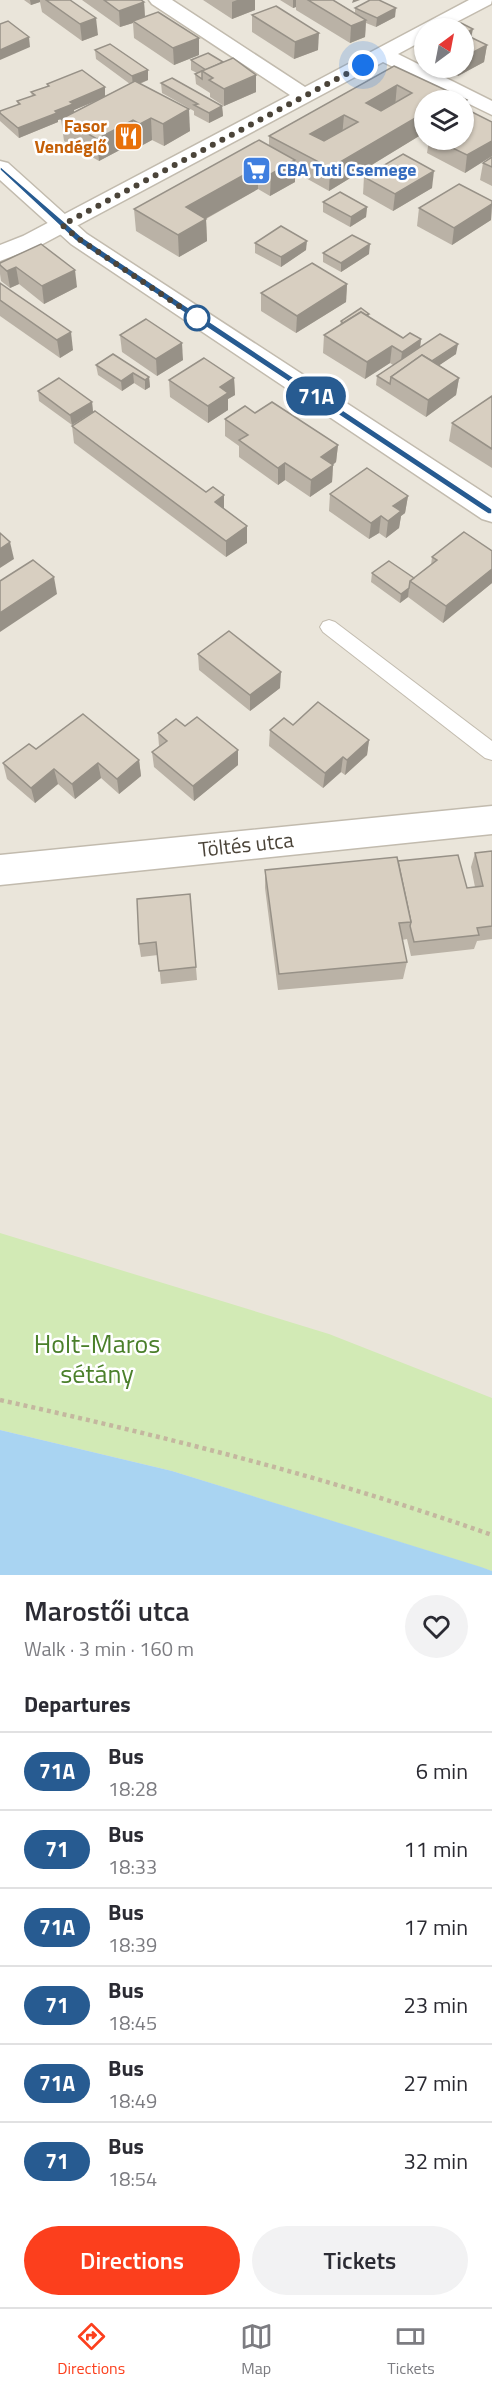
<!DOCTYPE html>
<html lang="en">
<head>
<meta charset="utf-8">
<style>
	body { margin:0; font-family:"Titillium Web",sans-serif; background:#f2f2f3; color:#2b2b33; height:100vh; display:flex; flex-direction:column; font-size:22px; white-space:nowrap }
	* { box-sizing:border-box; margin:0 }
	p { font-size:20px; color:#7c7c81 }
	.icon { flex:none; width:33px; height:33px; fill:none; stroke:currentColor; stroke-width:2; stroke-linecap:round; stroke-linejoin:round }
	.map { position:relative; height:1575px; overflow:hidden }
	.side { display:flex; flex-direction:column; background:#fff; flex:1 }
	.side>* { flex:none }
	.badge { padding:0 12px; border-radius:20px; font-size:21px; line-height:39px }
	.needle { width:39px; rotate:32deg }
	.fabs { position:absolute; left:414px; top:18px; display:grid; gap:12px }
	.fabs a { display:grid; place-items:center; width:60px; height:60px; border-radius:50%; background:#fff; box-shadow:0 2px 4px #0004; font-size:30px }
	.you { position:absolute; width:30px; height:30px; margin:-15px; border:4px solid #fff; border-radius:50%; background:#1a73e8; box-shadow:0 0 0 9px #1a73e833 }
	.map>.badge { position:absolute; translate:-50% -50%; box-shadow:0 0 0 3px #fff }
	h2 { padding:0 24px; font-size:22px; line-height:54px }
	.round { display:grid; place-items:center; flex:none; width:63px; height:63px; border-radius:32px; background:#f2f2f3 }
	.headline { display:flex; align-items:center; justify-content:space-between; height:102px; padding:0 24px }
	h1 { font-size:28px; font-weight:600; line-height:45px }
	.cta { display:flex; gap:12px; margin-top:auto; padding:12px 24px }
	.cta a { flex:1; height:69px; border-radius:36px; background:#fc3f1d; color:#fff; font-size:24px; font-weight:600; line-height:69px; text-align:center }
	.cta a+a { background:#f2f2f3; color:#2b2b33 }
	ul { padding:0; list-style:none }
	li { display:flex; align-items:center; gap:18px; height:78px; padding:0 24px; border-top:2px solid #e1e1e2 }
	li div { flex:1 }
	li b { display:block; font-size:22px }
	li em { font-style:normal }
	li .badge { min-width:66px; font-weight:700; text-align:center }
	.tab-bar { display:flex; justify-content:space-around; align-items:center; height:84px; border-top:2px solid #e1e1e2; background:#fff; font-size:16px; color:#7c7c81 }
	.tab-bar a { display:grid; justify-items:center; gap:3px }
	.tab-bar .current { color:#fc3f1d }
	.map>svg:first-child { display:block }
	.residential { fill:#eae5da; fill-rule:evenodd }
	.green { fill:#d2eab5 }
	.water { fill:#a9d4f2 }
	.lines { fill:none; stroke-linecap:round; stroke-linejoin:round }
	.service-casing { stroke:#c2bbae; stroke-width:2 }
	.minor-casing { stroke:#c2bbae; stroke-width:3 }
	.tertiary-casing { stroke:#c2bbae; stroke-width:3 }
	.path { stroke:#c4b79f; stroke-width:4.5; stroke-dasharray:4 4; stroke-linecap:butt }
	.service { fill:#fff; fill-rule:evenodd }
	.minor { fill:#fff; fill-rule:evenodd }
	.tertiary { fill:#fff; fill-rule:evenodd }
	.wall { fill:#bab2a6; fill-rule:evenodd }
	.shaded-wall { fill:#979187 }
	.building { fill:#d8cfc1; stroke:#979187; stroke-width:1.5; fill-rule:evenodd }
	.line { fill:#275b91; stroke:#fff; stroke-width:1.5 }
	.walk { stroke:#4b4439; stroke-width:6; stroke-dasharray:0 10.8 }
	.stop-dot { fill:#fff; stroke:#275b91; stroke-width:3 }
	.labels { text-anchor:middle; stroke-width:5; stroke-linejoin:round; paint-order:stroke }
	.far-food-label { font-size:18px; font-weight:bold; fill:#c56008; stroke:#fff; text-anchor:end }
	.far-shop-label { font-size:18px; font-weight:bold; fill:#366cbe; stroke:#fff; text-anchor:start }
	.street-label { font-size:21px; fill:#4b4439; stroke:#fff }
	.near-park-label { font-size:26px; fill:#4a7f2a; stroke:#fff }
</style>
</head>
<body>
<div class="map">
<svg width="492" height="1575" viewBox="0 0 492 1575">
	<rect width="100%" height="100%" fill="#f6f3ec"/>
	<path class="residential" d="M 0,0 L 492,0 L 492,1575 L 0,1575 ZM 424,28 L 464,28 L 464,68 L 424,68 ZM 424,100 L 464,100 L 464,140 L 424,140 Z"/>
	<polygon class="green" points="0,1233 329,1334 492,1398 492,1571 172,1471 0,1430"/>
	<polygon class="water" points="0,1430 172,1471 481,1567 492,1571 492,1575 0,1575"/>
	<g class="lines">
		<defs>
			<polygon id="service" points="329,620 335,622 492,741 492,760 485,758 323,632 320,627 323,622"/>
			<g id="minor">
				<polygon points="149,0 172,0 305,87 469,0 492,0 491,4 445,28 424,28 424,40 398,54 492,101 492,115 383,62 39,246 0,261 0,245 23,236 290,95 152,4"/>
				<polygon points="492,806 492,834 0,885 0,855"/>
			</g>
			<polygon id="tertiary" points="0,161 8,163 87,234 492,498 492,522 482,519 71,244 0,180"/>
		</defs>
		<use href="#service" class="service-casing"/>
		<use href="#minor" class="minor-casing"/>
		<use href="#tertiary" class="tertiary-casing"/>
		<path class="path" d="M 0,1400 C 167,1437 331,1478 492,1535"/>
		<use href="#service" class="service"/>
		<use href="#minor" class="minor"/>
		<use href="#tertiary" class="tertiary"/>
	</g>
	<g class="wall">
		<polygon points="24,0 70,0 98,35 82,41 42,12 40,2 31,5"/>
		<polygon points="82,0 141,0 144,2 145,17 199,55 174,65 134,38 133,23 120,27"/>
		<polygon points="203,0 255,0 255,10 232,19"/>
		<polygon points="280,0 333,0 355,13 355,8 395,17 376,27 366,23 365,37 350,43 296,10 296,7 293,8"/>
		<polygon points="252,15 318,50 294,59 252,32"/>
		<polygon points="473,29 471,37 487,45 484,62 458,76 441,68 464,68"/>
		<path d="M 95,50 L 148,80 L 140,84 L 190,131 L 164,146 L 152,140 L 141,146 L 135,142 L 99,161 L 64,141 L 61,119 L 63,118 L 58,120 L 58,122 L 19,138 L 0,121 L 0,111 L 18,105 L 17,101 L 32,96 L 31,92 L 48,86 L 47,84 L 105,96 L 130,84 L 96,59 ZM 98,100 L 74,112 L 74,110 Z"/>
		<polygon points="191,60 256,92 224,106 210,97 210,93 196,84 195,74 197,73 191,70"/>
		<polygon points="394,66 467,100 465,115 492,122 492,156 465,173 427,153 429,140 464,140 464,100 424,100 424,133 329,191 295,172 295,182 270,196 258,189 206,219 207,241 179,257 136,231 134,209 269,145 269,136"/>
		<polygon points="161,83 222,106 223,116 209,123 194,115 194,111 162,93"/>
		<polygon points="492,157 492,186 480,180 483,163"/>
		<polygon points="364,177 432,188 393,211 363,194"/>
		<polygon points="492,201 491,220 452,245 417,226 419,208"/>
		<polygon points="323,202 367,207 366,217 350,227 323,212"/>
		<polygon points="255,243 306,250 281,267 255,253"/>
		<polygon points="41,244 77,287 44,304 19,284 10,288 1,281 0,274 0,263"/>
		<polygon points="323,253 369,254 341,272 323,262"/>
		<polygon points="0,283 73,350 60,358 0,316"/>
		<polygon points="347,284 346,302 296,333 261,311 261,293"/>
		<polygon points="369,314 369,317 403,338 421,339 420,347 456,354 439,365 459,378 456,395 426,417 376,385 377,376 393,365 390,363 365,379 323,353 324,335 340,325 341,321"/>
		<polygon points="120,335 183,360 157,376 122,352"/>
		<polygon points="96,365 149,377 150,387 145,390 134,383 122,391 98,375"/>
		<polygon points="234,378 235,395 228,399 228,410 208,423 170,397 169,380"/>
		<polygon points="38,391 92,402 93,412 72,425 39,401"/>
		<polygon points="492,396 492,468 449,441 452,423"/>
		<polygon points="225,419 338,445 336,462 333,465 332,482 310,497 285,480 278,485 239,457 239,446 225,436"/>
		<polygon points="72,426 224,509 247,543 226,557 74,443"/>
		<polygon points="330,494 408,496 405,513 401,516 399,528 386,538 379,533 369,539 329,511"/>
		<polygon points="492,551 492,583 443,623 408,597 400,603 371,582 372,573 414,578 431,565 432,557"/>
		<polygon points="198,654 280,688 250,711 199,670"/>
		<polygon points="293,725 369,740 367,755 345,775 341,772 323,788 269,746 270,730"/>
		<polygon points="185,726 238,750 238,765 194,801 154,767 152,752 159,746 158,733"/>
		<polygon points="36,749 139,760 141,776 119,794 101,778 75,799 58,784 35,803 7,779 3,763"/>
		<polygon points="492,851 492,939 477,941 474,949 411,956 407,939 402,940 407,962 403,979 278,990 265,888 265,870 398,861 467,888 475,887 471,867 475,853"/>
		<polygon points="190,894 197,980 161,984 158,955 141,957 139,944"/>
	</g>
	<g class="shaded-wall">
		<polygon points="30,0 40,0 40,2 31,5"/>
		<polygon points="237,0 255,0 255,10 232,19 232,2"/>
		<polygon points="293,0 296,0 296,7 293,8"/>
		<polygon points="353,0 360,0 352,3"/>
		<polygon points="144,2 145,18 133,21 133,23 120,27 119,11"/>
		<polygon points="396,8 395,17 376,27 377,18"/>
		<polygon points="96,18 98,35 82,41 80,24"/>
		<polygon points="366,20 365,37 350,43 351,26"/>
		<polygon points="473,29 471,38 464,34"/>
		<polygon points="319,33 318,50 294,59 295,42"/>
		<polygon points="29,37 30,47 0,60 0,50"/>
		<polygon points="199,38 199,55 174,65 173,48"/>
		<polygon points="487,45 484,62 458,76 460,68 464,68 464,57"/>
		<polygon points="148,70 148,80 133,86 132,76"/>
		<polygon points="256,75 256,92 224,106 224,89"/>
		<polygon points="397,85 395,107 364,125 366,103"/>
		<polygon points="105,87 105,97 74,110 74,114 58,120 58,122 19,138 18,128 55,111 70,102"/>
		<polygon points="467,100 464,122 464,123 464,103"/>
		<polygon points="222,106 223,116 209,123 209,113"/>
		<polygon points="189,109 190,131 164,146 163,124"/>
		<polygon points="424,113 424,133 329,191 330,168"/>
		<polygon points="344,115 342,137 309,156 310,134"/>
		<polygon points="151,118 152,140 141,146 140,124"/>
		<polygon points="133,120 135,142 99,161 97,139"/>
		<polygon points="492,141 492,156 465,173 467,155"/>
		<polygon points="295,160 295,182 270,196 271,174"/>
		<polygon points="258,167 258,189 187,229 186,207"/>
		<polygon points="434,171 432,188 393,211 395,194"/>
		<polygon points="492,204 491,220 452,245 454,228"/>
		<polygon points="367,207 366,217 350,227 351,217"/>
		<polygon points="206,219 207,241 179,257 178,235"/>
		<polygon points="307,241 306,250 281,267 281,257"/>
		<polygon points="370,244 369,254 341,272 341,263"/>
		<polygon points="16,267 19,284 10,288 7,271"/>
		<polygon points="75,270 77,287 44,304 42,286"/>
		<polygon points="347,284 346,302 296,333 297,316"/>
		<polygon points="71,332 73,350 60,358 57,340"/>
		<polygon points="421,339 419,357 400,369 402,352"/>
		<polygon points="182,343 183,360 157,376 156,359"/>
		<polygon points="458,344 456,354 425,375 426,366"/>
		<polygon points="392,346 390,363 365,379 367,362"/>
		<polygon points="133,373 134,383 122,391 121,381"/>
		<polygon points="149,377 150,387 145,390 145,380"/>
		<polygon points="234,378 235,395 228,399 228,410 208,423 208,406 220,387"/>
		<polygon points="459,378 456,395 426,417 428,400"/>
		<polygon points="92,402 93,412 72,425 70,415"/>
		<polygon points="338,445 336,462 320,474 321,457"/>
		<polygon points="285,463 285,480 278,485 278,468"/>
		<polygon points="333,465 332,482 310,497 311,480"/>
		<polygon points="224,495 224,512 215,502"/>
		<polygon points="408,496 405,513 401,516 399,528 386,538 388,521 393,506"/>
		<polygon points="381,516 379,533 369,539 371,523"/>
		<polygon points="247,526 247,543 226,557 226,541"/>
		<polygon points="10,542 14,559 0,568 0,549"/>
		<polygon points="492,569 492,583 443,623 446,606"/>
		<polygon points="54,577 57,594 0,632 0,613"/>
		<polygon points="409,588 408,597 400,603 401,594"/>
		<polygon points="281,672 280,688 250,711 250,695"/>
		<polygon points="369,740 367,755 345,775 347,760"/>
		<polygon points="238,750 238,765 194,801 193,786"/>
		<polygon points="343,757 341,772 323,788 325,773"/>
		<polygon points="139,760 141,776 119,794 117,779"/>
		<polygon points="98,763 101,778 75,799 72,784"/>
		<polygon points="54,769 58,784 35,803 31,788"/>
	</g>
	<g class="building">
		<polygon points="46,0 70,0 96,18 80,24"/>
		<polygon points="104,0 141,0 144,2 119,11"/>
		<polygon points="308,0 333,0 366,20 351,26"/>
		<polygon points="370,0 379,0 396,8 377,18 355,8"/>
		<polygon points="276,6 319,33 295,42 252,15"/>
		<polygon points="158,12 199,38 173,48 133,21"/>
		<polygon points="8,21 29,37 0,50 0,24"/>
		<polygon points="461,23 473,29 464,34 464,28 450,28"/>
		<polygon points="464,34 487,45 464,57"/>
		<polygon points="110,44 148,70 132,76 95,50"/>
		<polygon points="208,53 223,62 206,70 191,60"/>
		<polygon points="233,58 256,75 224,89 209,80 213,78 202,71"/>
		<path d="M 394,66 L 467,100 L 464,103 L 464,100 L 424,100 L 424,113 L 330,168 L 269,136 ZM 397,85 L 412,93 L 381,111 L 366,103 ZM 344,115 L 358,122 L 324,141 L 310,134 Z"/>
		<polygon points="82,70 105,87 70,102 73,104 55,111 57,113 18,128 0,113 0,111 20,104 17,101 35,95 31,92 49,86 47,84"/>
		<polygon points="202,71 202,79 195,74"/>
		<polygon points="172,78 222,106 209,113 194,105 198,104 161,83"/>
		<polygon points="135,81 189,109 163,124 151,118 140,124 133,120 97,139 61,119"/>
		<polygon points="472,112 492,122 492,141 467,155 436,140 464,140 464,116"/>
		<polygon points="259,140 295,160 271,174 258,167 186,207 206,219 178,235 134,209"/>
		<polygon points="403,154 434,171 395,194 364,177"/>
		<polygon points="492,157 492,167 483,163"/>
		<polygon points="459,184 492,201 492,204 454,228 419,208"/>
		<polygon points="340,192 367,207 351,217 323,202"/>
		<polygon points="281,226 307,241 281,257 255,243"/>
		<polygon points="352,235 370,244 341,263 323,253"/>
		<polygon points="41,244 75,270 42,286 16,267 7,271 0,265 0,263"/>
		<polygon points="312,263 347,284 297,316 261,293"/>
		<polygon points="0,283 71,332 57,340 0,300"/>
		<polygon points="361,308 369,314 366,315 361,312 343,323 341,321"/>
		<polygon points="361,312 403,338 410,333 421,339 402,352 392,346 367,362 324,335"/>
		<polygon points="146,319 182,343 156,359 120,335"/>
		<polygon points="440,334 458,344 432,361 422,355 391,377 390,384 377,376"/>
		<polygon points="113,354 149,377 145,380 133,373 121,381 96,365"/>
		<polygon points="422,355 459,378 428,400 391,377"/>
		<polygon points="204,358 234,378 220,387 228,393 208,406 169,380"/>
		<polygon points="59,378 92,402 70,415 38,391"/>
		<polygon points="492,396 492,449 452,423"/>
		<polygon points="272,402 338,445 321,457 333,465 311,480 285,463 278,468 239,440 248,435 225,419 245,406 255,413"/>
		<polygon points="95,411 206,492 213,487 224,495 215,502 247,526 226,541 72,426"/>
		<polygon points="367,468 408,496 393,506 401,511 388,521 381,516 371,523 330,494"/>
		<polygon points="464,532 492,551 492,569 446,606 410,581 437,560 432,557"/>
		<polygon points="0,533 10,542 0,549"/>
		<polygon points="33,560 54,577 0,613 0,581"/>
		<polygon points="389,561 414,578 410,581 409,588 401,594 372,573"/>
		<polygon points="229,631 281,672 250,695 198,654"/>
		<polygon points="318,702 369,740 347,760 343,757 325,773 270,730 284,718 293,725"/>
		<polygon points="83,714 139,760 117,779 98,763 72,784 54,769 31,788 3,763 29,744 36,749"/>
		<polygon points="197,717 238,750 193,786 152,752 167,741 158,733 176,719 185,726"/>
		<polygon points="492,851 492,926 477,928 479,935 414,942 410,926 411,922 398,861 458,855 467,888 483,886 475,853"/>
		<polygon points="397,857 411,922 399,923 407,962 279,974 265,870"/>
		<polygon points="190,894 196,967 159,971 156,942 139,944 137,899"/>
	</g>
	<polygon class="line" points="0,166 82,237 492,509 492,514 488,514 76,241 0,170"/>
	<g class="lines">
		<polyline class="walk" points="197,318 79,239 62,225 363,65"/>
	</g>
	<defs>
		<symbol id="restaurant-square" viewBox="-11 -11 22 22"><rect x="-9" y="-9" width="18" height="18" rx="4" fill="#e8710a" stroke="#fff"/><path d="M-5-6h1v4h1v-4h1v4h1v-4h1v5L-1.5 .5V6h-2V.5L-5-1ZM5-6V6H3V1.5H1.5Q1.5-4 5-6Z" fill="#fff"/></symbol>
		<symbol id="supermarket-square" viewBox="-11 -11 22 22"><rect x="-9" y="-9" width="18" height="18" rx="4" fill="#3f7fe0" stroke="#fff"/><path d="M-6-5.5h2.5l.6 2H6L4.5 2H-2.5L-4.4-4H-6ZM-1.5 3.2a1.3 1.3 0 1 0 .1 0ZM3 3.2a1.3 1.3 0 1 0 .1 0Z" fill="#fff"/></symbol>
	</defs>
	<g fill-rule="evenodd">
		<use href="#restaurant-square" x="112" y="120" width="33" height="33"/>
		<use href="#supermarket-square" x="240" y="154" width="33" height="33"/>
	</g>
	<circle class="stop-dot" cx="197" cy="318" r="12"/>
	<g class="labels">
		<g class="far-food-label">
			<text x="107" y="132">Fasor<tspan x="107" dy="21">Vendéglő</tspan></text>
		</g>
		<g class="far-shop-label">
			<text x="277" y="176">CBA Tuti Csemege</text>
		</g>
		<g class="street-label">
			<text transform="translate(246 845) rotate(-6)" y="7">Töltés utca</text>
		</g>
		<g class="near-park-label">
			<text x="97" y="1353">Holt-Maros<tspan x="97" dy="30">sétány</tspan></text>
		</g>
	</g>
</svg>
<div class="fabs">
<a><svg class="needle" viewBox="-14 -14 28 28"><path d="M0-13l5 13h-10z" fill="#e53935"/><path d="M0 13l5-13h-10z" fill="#7c7c81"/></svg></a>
<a><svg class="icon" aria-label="layers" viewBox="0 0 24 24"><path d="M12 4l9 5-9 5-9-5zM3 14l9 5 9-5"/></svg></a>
</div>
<div class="you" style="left:363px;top:65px"></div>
<b class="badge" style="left:316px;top:396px;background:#275b91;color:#fff">71A</b>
</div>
<section class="side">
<div class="headline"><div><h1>Marostői utca</h1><p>Walk · 3 min · 160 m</p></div><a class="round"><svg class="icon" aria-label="heart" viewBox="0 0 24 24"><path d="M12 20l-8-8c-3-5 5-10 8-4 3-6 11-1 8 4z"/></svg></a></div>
<h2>Departures</h2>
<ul>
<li><span class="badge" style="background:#275b91;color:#fff">71A</span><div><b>Bus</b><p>18:28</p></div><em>6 min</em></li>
<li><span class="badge" style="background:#275b91;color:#fff">71</span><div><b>Bus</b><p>18:33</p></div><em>11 min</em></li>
<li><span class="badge" style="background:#275b91;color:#fff">71A</span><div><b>Bus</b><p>18:39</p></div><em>17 min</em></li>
<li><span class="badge" style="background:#275b91;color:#fff">71</span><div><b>Bus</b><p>18:45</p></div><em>23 min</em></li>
<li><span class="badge" style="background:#275b91;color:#fff">71A</span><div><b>Bus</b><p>18:49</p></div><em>27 min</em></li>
<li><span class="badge" style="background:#275b91;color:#fff">71</span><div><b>Bus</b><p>18:54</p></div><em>32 min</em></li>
</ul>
<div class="cta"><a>Directions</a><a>Tickets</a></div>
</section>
<nav class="tab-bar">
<a class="current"><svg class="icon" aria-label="directions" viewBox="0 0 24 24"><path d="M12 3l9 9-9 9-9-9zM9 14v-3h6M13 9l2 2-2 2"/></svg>Directions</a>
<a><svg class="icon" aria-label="map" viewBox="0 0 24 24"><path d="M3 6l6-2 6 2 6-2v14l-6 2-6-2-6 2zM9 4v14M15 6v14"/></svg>Map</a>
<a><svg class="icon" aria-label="tickets" viewBox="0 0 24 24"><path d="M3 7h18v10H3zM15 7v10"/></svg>Tickets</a>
</nav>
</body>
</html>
